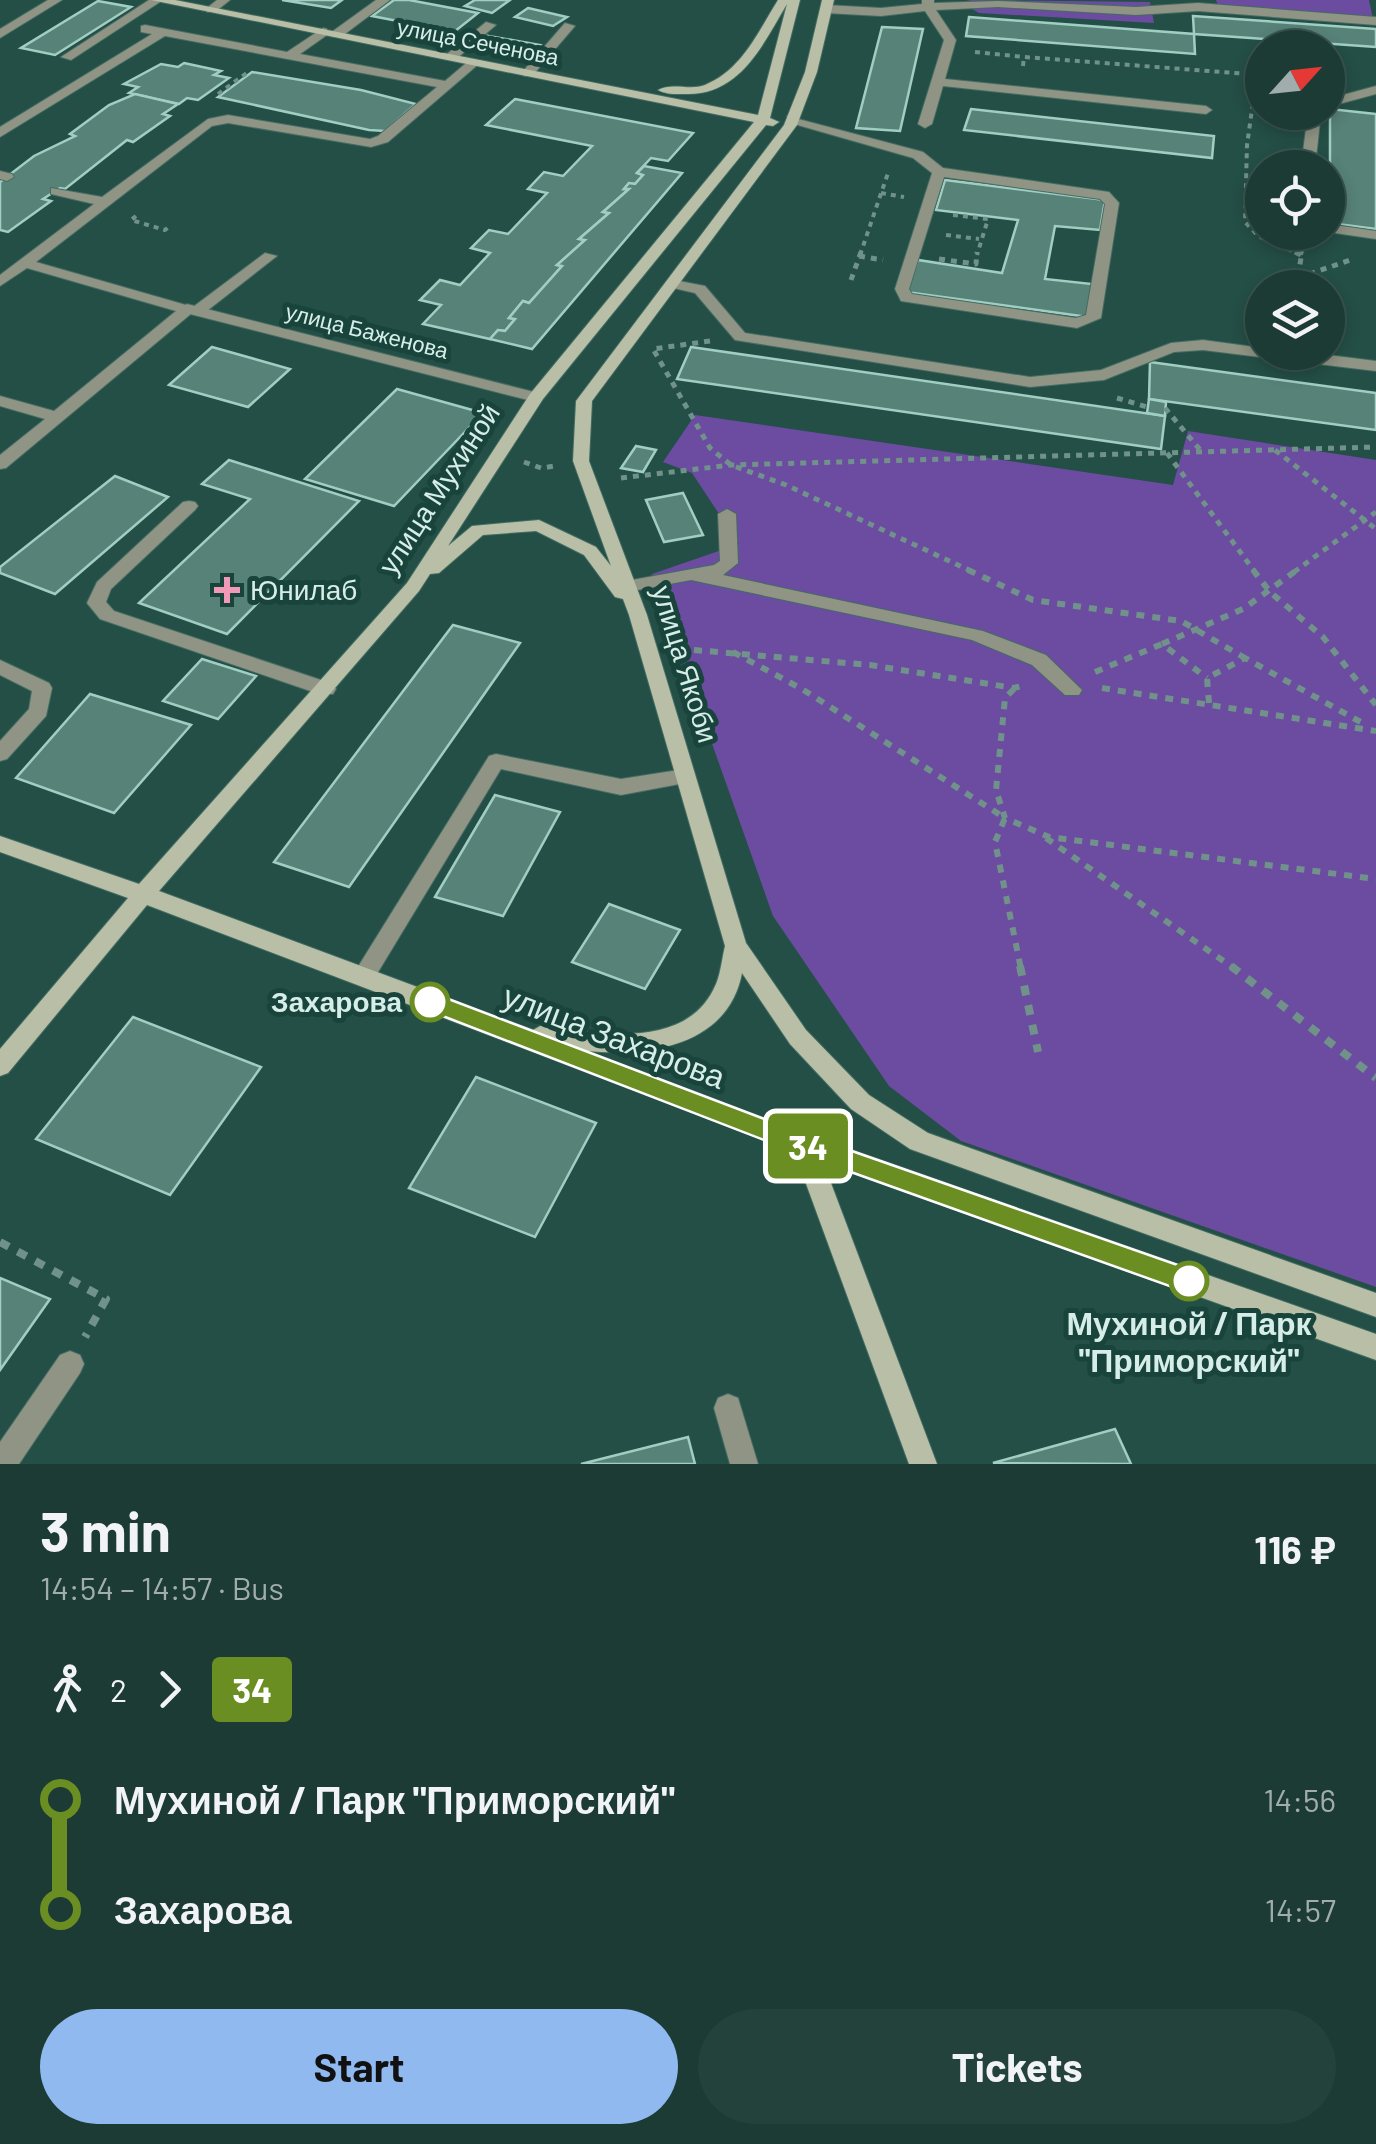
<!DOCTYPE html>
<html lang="en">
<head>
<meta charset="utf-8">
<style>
	body { margin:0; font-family:Barlow,sans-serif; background:#24423c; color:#f1f3f6; height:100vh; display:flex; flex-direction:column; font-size:38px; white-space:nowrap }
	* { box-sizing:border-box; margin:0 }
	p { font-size:32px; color:#a0adac }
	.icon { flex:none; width:55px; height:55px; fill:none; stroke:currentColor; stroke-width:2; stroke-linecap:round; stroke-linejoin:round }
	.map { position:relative; height:1464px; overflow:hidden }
	.side { display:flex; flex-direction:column; background:#1b3b34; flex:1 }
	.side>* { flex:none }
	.badge { padding:0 20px; border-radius:8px; font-size:35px; line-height:65px }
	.needle { width:65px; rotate:63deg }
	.tools { position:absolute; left:1245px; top:30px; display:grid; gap:20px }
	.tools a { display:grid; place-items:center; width:100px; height:100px; border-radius:50%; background:#1b3b34; box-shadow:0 5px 15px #0003,0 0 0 2px #39554f; font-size:50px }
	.map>.badge { position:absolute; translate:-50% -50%; box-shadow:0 0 0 5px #fff }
	.legs { display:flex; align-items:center; gap:15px; height:110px; padding:0 40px; font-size:32px }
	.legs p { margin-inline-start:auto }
	.overview { display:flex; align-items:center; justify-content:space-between; height:170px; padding:0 40px }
	h1 { font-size:55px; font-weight:700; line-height:75px }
	.cta { display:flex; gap:20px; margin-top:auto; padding:20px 40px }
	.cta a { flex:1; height:115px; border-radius:60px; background:#90b9f0; color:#111; font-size:40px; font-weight:700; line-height:115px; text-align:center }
	.cta a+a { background:#24423c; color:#f1f3f6 }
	ul { padding:0 40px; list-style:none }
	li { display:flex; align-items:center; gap:35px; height:110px; font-size:38px }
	li i { display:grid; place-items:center; width:15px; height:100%; margin:0 12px; background:currentColor }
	li i::after { content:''; width:25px; height:25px; margin:-12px; border:8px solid; border-radius:50%; background:#1b3b34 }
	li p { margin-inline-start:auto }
	li:first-child i { background:linear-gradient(#0000 50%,currentColor 0) }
	li:last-child i { background:linear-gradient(currentColor 50%,#0000 0) }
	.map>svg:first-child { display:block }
	.green { fill:#6b4ca1 }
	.building { fill:#578278; stroke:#a0cec3; stroke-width:2.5 }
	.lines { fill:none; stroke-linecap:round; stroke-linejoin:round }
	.lane-casing { stroke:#446c63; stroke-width:2 }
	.street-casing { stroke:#446c63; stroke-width:2 }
	.secondary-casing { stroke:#446c63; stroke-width:2 }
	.path-far3 { stroke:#70928a; stroke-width:4; stroke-dasharray:5 5; stroke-linecap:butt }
	.path-far2 { stroke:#70928a; stroke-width:5; stroke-dasharray:6 6; stroke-linecap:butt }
	.path-far1 { stroke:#70928a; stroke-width:6; stroke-dasharray:8 8; stroke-linecap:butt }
	.path { stroke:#70928a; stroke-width:8; stroke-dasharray:10 10; stroke-linecap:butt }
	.lane { fill:#909484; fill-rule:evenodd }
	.street { fill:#909484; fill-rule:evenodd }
	.secondary { fill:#b9bfa6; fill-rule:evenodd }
	.line-1 { fill:#6b8e23; stroke:#fff; stroke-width:2.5 }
	.poi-dot { fill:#f09ab7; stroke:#18443c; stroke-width:4 }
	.stop-1-dot { fill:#fff; stroke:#6b8e23; stroke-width:5 }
	.labels { text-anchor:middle; stroke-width:10; stroke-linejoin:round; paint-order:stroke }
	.far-street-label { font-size:22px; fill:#d7eee8; stroke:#18443c }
	.street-label { font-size:28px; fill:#d7eee8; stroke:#18443c }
	.poi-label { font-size:28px; fill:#d7eee8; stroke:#18443c; text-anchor:start }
	.stop-label { font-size:28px; font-weight:bold; fill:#d7eee8; stroke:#18443c; text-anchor:end }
	.near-street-label { font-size:32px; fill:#d7eee8; stroke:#18443c }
	.near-stop-label { font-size:32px; font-weight:bold; fill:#d7eee8; stroke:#18443c }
</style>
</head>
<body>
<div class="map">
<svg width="1376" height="1464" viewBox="0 0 1376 1464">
	<rect width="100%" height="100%" fill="#244f46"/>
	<g class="green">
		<polygon points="971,0 1150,2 1154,23 979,13 960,2"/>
		<polygon points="1216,0 1369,0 1373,19 1220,10"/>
		<polygon points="695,415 1173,485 1188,431 1376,460 1376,1287 961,1141 889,1086 773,916 652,574 739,544 692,473 663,462"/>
	</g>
	<g class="building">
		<polygon points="282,0 342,0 331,8"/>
		<polygon points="394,0 409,0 478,13 454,32 372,16"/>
		<polygon points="475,0 510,0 492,13 465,6"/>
		<polygon points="98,1 131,7 55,55 21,48"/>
		<polygon points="528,8 567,17 553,26 515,17"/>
		<polygon points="1193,16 1376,29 1376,47 1194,34"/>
		<polygon points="969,17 1194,34 1195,54 966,36"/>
		<polygon points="882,27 923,29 900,131 856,128"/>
		<polygon points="483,35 540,45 526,58 469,47"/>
		<polygon points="184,63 221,71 214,75 229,78 198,100 187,98 179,104 129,93 138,87 124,84 161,64 178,67"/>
		<polygon points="252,72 361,90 416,104 385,131 369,130 218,97"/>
		<polygon points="135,94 178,104 163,114 170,116 133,142 127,140 65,189 60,188 43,199 51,201 8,232 0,230 0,182 34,156 75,136 70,134 109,105"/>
		<polygon points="515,99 693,133 668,161 651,158 637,173 643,175 635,184 629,183 624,189 629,189 603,212 609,213 579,239 585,240 557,265 562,266 529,303 523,301 509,318 515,319 505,331 498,330 490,339 423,324 441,305 420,300 440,280 460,285 490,253 471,248 489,230 508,234 547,193 528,189 544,172 563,176 592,146 486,125"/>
		<polygon points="971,109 1214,136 1212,158 964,130"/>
		<polygon points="1330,109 1376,114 1376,229 1330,223"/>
		<polygon points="644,166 682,173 532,349 490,339 498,330 505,331 515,319 509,318 523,301 529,303 562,266 557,265 585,240 579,239 609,213 603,212 629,189 624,189 629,183 635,184 643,175 637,173"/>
		<polygon points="945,180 1105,200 1100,230 1055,226 1045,279 1092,284 1088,317 906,292 918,260 1002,273 1018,220 936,210"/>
		<polygon points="212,347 290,369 248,407 169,385"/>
		<polygon points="691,347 1165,416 1161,449 677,379"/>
		<polygon points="1150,362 1376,393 1376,430 1149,399"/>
		<polygon points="397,389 483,413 394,506 305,479"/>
		<polygon points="1149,399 1166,402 1165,416 1147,413"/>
		<polygon points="636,446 656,450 643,472 621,468"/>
		<polygon points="229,460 359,501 227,634 139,603 250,499 202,484"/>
		<polygon points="115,476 168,497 55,594 0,573 0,567"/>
		<polygon points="683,493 703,535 664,542 646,500"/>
		<polygon points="453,625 520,643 349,887 274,862"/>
		<polygon points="202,659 256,676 218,719 163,701"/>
		<polygon points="90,694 191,725 114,813 16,778"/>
		<polygon points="495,795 560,812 503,916 435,897"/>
		<polygon points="609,904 680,930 645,989 572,962"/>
		<polygon points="133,1017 261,1067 170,1195 36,1139"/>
		<polygon points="476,1077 596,1123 535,1237 409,1188"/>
		<polygon points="0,1278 50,1299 0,1370"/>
		<polygon points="1115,1429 1131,1464 993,1463"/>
		<polygon points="688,1437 695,1464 581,1464"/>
	</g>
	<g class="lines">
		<defs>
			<g id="lane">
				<polygon points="149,0 163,0 71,60 61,57"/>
				<polygon points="217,0 230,0 215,12 207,12 207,8"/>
				<polygon points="376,0 390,0 341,37 333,37 333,31"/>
				<polygon points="922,0 934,0 934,3 998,1 1136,7 1198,3 1376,17 1376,25 1198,11 1136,15 998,7 936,10 956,40 945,79 1206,106 1212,110 1206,114 943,86 932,124 925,128 918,124 944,40 925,11 881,16 826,13 820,9 826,5 881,8 922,4"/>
				<polygon points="486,22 496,25 455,60 447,60 447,54"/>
				<polygon points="565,23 575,26 532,76 524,76 524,70"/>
				<polygon points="145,25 287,52 323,28 327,29 327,35 300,54 445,81 471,59 481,62 388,142 371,147 228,123 212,126 36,262 193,307 265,253 277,256 203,314 192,313 6,468 0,469 0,455 45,419 0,406 0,396 54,411 176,311 27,268 0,286 0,275 94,204 51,194 51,188 102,197 208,119 228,115 370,139 378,136 437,87 165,36 0,137 0,127 152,34 141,32 141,26"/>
				<polygon points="1376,86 1376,94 1328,107 1328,99"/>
				<polygon points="1308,112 1321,112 1315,168 1301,168"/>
				<path d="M 787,116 L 923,152 L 943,168 L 1109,192 L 1119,203 L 1101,318 L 1077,328 L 901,301 L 895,289 L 932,173 L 913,158 L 787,122 ZM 944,177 L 1100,199 L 1105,204 L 1086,315 L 1076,318 L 912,294 L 909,289 Z"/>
				<polygon points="0,171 12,174 14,177 7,181 0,179"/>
				<polygon points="1328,224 1376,231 1376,239 1328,232"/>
				<polygon points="674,280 705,286 745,333 1030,377 1101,370 1171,343 1203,340 1262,348 1262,352 1304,352 1376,361 1376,371 1203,350 1174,352 1104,380 1030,387 735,340 695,293 669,287 667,284"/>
				<polygon points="189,501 195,502 198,506 195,510 111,589 106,602 114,611 333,684 336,689 333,694 319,694 100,619 87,603 97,582 183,502"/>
				<polygon points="727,509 736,514 738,563 723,575 983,631 1046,655 1082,690 1079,695 1065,695 1032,665 972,640 691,580 627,592 621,590 618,586 621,582 714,565 720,561 718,514"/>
				<polygon points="0,660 49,683 52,688 46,716 7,759 0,761 0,741 29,709 32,691 0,675"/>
				<polygon points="496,754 621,779 685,769 695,776 685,783 621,795 501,769 372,982 364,985 356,982 353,976 356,970 489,756"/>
				<polygon points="70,1351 80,1355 84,1364 80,1373 19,1464 0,1464 0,1442 60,1355"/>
				<polygon points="728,1394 738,1398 758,1464 730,1464 714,1408 718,1398"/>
			</g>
			<g id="street">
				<polygon points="48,0 62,0 0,38 0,29"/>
				<polygon points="187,304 542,394 544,397 536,402 182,312 179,309"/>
			</g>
			<path id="secondary" d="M 151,0 L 175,0 L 758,115 L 787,4 C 763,44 741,94 688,94 C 677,94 667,95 658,90 C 672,82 690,91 705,85 C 742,70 758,32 778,0 L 800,0 L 770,118 L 779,122 L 773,126 L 766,125 L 543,399 L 448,546 L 472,526 L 539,520 L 596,547 L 611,566 L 573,461 L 576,401 L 784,125 L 805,72 L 822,0 L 834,0 L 817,72 L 797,125 L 592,401 L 589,461 L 647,615 L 746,943 L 806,1030 L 869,1095 L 928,1133 L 1376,1293 L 1376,1317 L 910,1149 L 851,1109 L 790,1044 L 742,973 C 728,1046 649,1057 587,1051 L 809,1135 L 1376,1334 L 1376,1360 L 823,1162 L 937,1464 L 909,1464 L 794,1151 L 147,905 L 8,1073 L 0,1076 L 0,1049 L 128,898 L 0,852 L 0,836 L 139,884 L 407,583 L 530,394 L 754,122 ZM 536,531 L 584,555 L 615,597 L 623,599 L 629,615 L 725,946 C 722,958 721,972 716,984 C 688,1051 599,1034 542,1025 L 533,1030 L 159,891 L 419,591 L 430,574 L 439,573 L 483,535 Z"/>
		</defs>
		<use href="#lane" class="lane-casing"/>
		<use href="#street" class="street-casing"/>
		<use href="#secondary" class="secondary-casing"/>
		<g class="path-far3">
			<polyline points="975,52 1024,57"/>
			<polyline points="1023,66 1024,57 1262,75"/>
			<polyline points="1257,74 1247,145 1245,222 1258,236 1301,255"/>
			<polyline points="218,94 248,72"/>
			<polyline points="881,193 904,197"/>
			<polyline points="953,215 988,219 977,255"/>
			<polyline points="136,216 131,220 165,230 171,225"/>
			<polyline points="946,235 979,239"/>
			<polyline points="860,255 888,173"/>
			<polyline points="1301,255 1305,232"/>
		</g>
		<g class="path-far2">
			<polyline points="1295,252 1301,255"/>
			<polyline points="859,256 883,260"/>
			<polyline points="939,259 976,264 977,252"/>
			<polyline points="1298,278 1353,259"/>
			<polyline points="851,280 861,252"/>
			<polyline points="1296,288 1302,252"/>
			<polyline points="1246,323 1262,315"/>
			<polyline points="710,341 653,349 710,448 731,465 786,485 973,572"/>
			<polyline points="1117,398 1147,407"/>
			<polyline points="1165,408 1201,451"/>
			<polyline points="1275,450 1376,529"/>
			<polyline points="1167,453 1255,572"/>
			<polyline points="524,462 541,468 555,466"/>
			<polyline points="621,478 731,465 1376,447"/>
			<polyline points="1294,572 1376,512"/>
		</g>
		<g class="path-far1">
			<polyline points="968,570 1033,600 1181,621 1245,658"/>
			<polyline points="1253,570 1270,592 1323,637 1376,705"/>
			<polyline points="1162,644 1243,609 1297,570"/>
			<polyline points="694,650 870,665 1014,688 1025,685"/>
			<polyline points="733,652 802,689 1005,818 995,842 1021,969"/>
			<polyline points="1095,672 1162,644 1207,678"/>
			<polyline points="1102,688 1376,731"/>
			<polyline points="1014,689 1005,698 996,790 1005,818 1049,837 1376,879"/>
			<polyline points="1209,703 1207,678 1245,658 1366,725"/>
			<polyline points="1046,838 1235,969"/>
		</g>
		<g class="path">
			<polyline points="1020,966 1038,1052"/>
			<polyline points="1231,966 1376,1078"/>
			<polyline points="0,1242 106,1299 85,1337"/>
		</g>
		<use href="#lane" class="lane"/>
		<use href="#street" class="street"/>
		<use href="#secondary" class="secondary"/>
	</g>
	<polygon class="line-1" points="430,992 809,1136 1189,1269 1198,1273 1202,1281 1198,1289 1189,1293 795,1152 422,1008 419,1002"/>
	<path class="poi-dot" d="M222 575h10v10h10v10h-10v10h-10v-10h-10v-10h10z"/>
	<g class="stop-1-dot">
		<circle cx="430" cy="1002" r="18"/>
		<circle cx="1189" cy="1281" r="18"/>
	</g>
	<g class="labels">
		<g class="far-street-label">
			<text transform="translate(478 42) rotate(11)" y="8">улица Сеченова</text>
			<text transform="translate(367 331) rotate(14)" y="8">улица Баженова</text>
		</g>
		<g class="street-label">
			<text transform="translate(439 489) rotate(-57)" y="10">улица Мухиной</text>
			<text transform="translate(685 664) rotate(73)" y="10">улица Якоби</text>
		</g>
		<g class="poi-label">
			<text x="250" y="600">Юнилаб</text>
		</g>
		<g class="stop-label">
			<text x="402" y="1012">Захарова</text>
		</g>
		<g class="near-street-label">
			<text transform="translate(614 1037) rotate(21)" y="11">улица Захарова</text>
		</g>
		<g class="near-stop-label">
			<text x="1189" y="1335">Мухиной / Парк<tspan x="1189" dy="37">"Приморский"</tspan></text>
		</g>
	</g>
</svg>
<div class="tools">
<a><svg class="needle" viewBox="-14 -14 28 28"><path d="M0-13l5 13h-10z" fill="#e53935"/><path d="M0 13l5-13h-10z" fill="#a0adac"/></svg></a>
<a><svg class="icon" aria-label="locate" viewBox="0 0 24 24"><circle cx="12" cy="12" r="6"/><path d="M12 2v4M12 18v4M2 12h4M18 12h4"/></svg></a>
<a><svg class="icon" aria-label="layers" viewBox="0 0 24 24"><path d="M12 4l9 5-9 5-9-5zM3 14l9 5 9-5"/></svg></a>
</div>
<b class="badge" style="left:808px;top:1146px;background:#6b8e23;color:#fff">34</b>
</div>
<section class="side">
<div class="overview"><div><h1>3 min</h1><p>14:54 – 14:57 · Bus</p></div><b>116 ₽</b></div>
<div class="legs"><svg class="icon" aria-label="walk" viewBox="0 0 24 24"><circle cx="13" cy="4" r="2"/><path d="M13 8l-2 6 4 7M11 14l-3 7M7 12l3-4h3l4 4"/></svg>2<svg class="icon" aria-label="forward" viewBox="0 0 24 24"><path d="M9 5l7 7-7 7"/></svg><b class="badge" style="background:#6b8e23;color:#fff">34</b></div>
<ul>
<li><i style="color:#6b8e23"></i><b>Мухиной / Парк &quot;Приморский&quot;</b><p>14:56</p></li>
<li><i style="color:#6b8e23"></i><b>Захарова</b><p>14:57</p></li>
</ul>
<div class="cta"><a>Start</a><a>Tickets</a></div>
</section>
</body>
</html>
